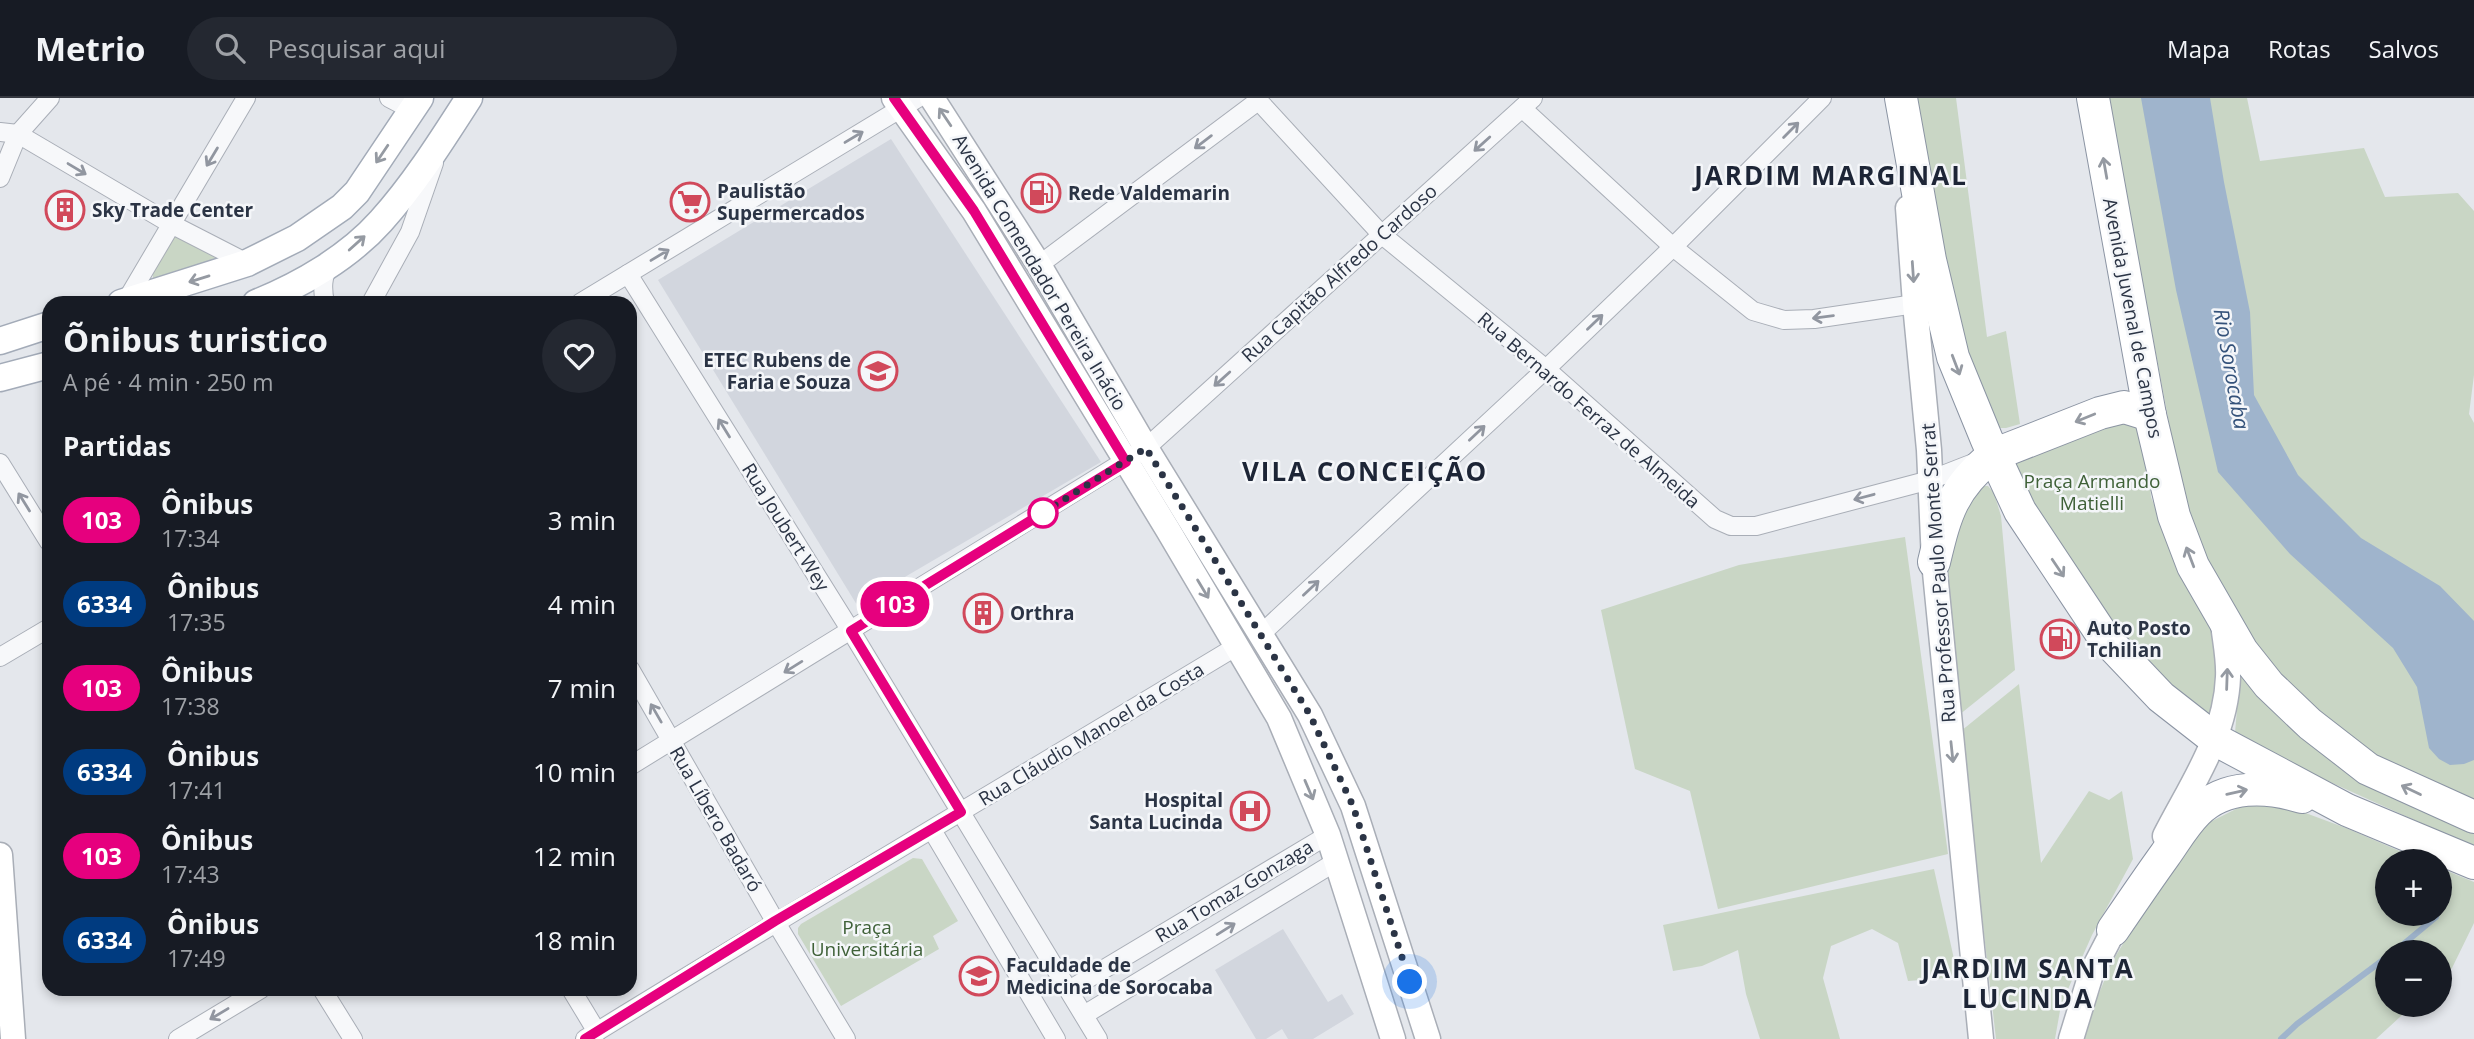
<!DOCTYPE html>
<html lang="pt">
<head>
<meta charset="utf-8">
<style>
	body { margin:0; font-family:"Open Sans",sans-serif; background:#242831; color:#f1f3f6; height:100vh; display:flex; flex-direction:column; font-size:26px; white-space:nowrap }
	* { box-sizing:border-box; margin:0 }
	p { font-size:23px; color:#9ea1a6 }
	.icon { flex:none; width:38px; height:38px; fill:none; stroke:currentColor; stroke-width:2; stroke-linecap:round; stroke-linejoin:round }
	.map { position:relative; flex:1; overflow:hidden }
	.panel { position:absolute; left:42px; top:198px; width:595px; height:700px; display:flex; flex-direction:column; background:#171b24; border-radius:21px; box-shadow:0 4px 10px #0003 }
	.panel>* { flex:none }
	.badge { padding:0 14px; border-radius:23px; font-size:24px; line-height:46px }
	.tools { position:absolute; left:2375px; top:751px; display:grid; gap:14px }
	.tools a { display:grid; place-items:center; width:77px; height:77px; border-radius:50%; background:#171b24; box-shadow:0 4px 10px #0003; font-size:35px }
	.you { position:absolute; width:35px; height:35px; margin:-18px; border:5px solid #fff; border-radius:50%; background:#1a73e8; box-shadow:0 0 0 10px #1a73e833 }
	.map>.badge { position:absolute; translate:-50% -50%; box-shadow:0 0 0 4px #fff }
	h2 { padding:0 21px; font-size:26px; line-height:63px }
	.round { display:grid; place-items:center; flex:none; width:74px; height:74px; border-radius:37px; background:#242831 }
	.head { display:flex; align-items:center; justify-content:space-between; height:119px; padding:0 21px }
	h1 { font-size:33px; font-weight:700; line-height:52px }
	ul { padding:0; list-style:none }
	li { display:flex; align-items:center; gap:21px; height:84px; padding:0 21px }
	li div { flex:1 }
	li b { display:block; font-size:26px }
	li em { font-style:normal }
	li .badge { min-width:77px; font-weight:700; text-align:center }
	header { display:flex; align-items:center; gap:42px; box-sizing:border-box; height:98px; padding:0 35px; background:#171b24; border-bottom:2px solid #363941 }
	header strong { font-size:33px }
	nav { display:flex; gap:38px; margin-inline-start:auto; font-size:24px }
	.search { width:490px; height:63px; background:#242831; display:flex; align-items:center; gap:18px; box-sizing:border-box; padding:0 24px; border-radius:38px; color:#9ea1a6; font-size:26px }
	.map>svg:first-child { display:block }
	.built { fill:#d2d6de }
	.green { fill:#c9d6c5 }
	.water { fill:#9fb4cc }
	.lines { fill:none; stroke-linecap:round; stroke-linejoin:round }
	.stream { stroke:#9fb4cc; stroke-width:6 }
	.street-casing { stroke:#a9aeb7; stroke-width:20 }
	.secondary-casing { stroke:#a9aeb7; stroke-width:27 }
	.primary-casing { stroke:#a3abb8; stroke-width:29 }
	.highway-casing { stroke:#8b94a3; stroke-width:34 }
	.street { stroke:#f7f8fa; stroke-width:18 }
	.secondary { stroke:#fff; stroke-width:24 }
	.primary { stroke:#fff; stroke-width:26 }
	.highway { stroke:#fff; stroke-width:32 }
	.oneway { stroke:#959aa2 }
	.oneway2 { stroke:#9196a0 }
	.line-casing { stroke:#fff; stroke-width:16 }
	.line { stroke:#e6007e; stroke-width:10 }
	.walk { stroke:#2b3445; stroke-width:7; stroke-dasharray:0 12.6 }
	.stop-dot { fill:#fff; stroke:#e6007e; stroke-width:3.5 }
	.labels { text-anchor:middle; stroke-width:5; stroke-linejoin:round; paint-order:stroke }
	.poi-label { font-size:19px; font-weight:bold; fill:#2b3445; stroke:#f4f6f9; text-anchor:start }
	.street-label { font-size:19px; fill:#2b3445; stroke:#f4f6f9 }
	.park-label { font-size:19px; fill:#3f6138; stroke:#f4f6f9 }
	.water-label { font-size:21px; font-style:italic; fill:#34527a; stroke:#f4f6f9 }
	.district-label { font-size:26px; font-weight:bold; letter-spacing:2px; fill:#1d2536; stroke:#f4f6f9 }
</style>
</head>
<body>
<header>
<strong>Metrio</strong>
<div class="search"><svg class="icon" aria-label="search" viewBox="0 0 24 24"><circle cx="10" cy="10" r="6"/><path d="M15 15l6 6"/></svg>Pesquisar aqui</div>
<nav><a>Mapa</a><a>Rotas</a><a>Salvos</a></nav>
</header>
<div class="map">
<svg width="2474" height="941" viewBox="0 0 2474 941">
	<rect width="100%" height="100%" fill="#e4e7ec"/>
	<g class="built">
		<polygon points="891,41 1101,364 857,507 658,182"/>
		<polygon points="1283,831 1328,904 1342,896 1354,916 1313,941 1288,941 1282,931 1266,941 1256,941 1215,872"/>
	</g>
	<g class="green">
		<polygon points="1913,0 1956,0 1987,239 2006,233 2020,326 2006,330 1997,330 1969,277"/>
		<polygon points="2108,0 2247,0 2260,63 2364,50 2385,99 2458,95 2474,113 2474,277 2469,316 2474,325 2474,704 2367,655 2275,581 2213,477 2195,434 2178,373"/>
		<polygon points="175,134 230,164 153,185 153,171"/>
		<polygon points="2127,321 2139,331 2146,349 2151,399 2168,442 2211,524 2218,569 2211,617 2179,596 2095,505 2031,405 2015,369 2018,362"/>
		<polygon points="1980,388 1988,388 1994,395 2001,418 2015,572 1959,617 1945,469 1966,403"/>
		<polygon points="1905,439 1948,756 1718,811 1690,693 1635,671 1601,512 1739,467"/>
		<polygon points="2240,574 2339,668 2379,694 2474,735 2474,749 2290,666 2235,635"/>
		<polygon points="2019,586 2041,765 2089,693 2109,702 2122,693 2133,761 2092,837 2061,907 2055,941 1996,941 1961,633"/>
		<polygon points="2246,706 2281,706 2346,730 2423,763 2387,763 2387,816 2440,816 2440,770 2474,784 2474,825 2452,870 2440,882 2440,854 2387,854 2387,906 2413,907 2376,941 2080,941 2112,864 2184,745 2206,726"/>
		<polygon points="913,760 922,761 958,823 933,838 939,851 841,908 798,836 798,830 801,826"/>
		<polygon points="1934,771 1958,879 1908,883 1898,845 1872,831 1831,848 1823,880 1840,941 1760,941 1746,896 1738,852 1702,868 1673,873 1663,827"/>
	</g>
	<polygon class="water" points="2141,0 2210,0 2224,84 2250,214 2254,297 2298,377 2361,440 2440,488 2474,523 2474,662 2464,666 2450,667 2439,661 2429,650 2417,589 2393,550 2290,456 2218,374 2176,192"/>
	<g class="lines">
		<g class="stream">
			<polyline points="2394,854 2436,819 2437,816"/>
			<polyline points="2281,941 2297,926 2387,859"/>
		</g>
		<defs>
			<g id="street">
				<polyline points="389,0 412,12"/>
				<polyline points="1256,0 1381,136 1546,271 1715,421 1731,428 1756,428 1930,382 1976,364"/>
				<polyline points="1522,10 1673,149 1753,213 1784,222 1814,221 1915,206"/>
				<polyline points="0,34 18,36 171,126 247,165"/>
				<polyline points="0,80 18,36 50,0"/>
				<polyline points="1039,167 1258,3"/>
				<polyline points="628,176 851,533 1098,941"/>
				<polyline points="126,203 246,0"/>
				<path d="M 325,205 C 322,190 322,179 330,165"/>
				<polyline points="371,205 410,134 434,65"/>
				<polyline points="580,205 918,0"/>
				<polyline points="0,365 49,444"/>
				<polyline points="1261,536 1546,271 1673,149 1822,0"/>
				<polyline points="0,559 49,530"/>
				<polyline points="630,571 775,823 846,941"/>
				<polyline points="630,668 1146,350 1533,0"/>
				<polyline points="932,732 1056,941"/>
				<polyline points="322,891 353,941"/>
				<polyline points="571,891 597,934"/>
				<polyline points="1069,892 1328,737"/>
				<polyline points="1084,917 1337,763"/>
				<polyline points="178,941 261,891"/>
				<path d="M 585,941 C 801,808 1020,679 1237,548"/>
			</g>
			<g id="secondary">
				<polyline points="894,0 974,113 1168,432 1279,620 1328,737 1393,941"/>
				<polyline points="932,0 1039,167 1146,350 1310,617 1353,708 1428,941"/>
				<polyline points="1908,110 1915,206 1929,352 1934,464 1981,941"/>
				<path d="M 2165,738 C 2191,687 2226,638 2228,579 C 2229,562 2225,543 2223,526"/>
				<polyline points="0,757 13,941"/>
				<polyline points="2071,941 2091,876 2122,816"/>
			</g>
			<g id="primary">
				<polyline points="121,205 247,165 297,140 342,109 357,94 420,0"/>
				<path d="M 256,205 C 301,187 349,159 381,123 C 415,85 442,42 469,0"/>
				<polyline points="0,243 49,227"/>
				<polyline points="0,280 49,267"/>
			</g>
			<g id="highway">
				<polyline points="1901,0 1930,162 1953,259 1987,342 2020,413 2103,538 2161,599 2216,642 2347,712 2474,765"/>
				<polyline points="2093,0 2150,317 2174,418 2193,468 2242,553 2269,587 2310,626 2368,671 2474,719"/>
				<path d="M 1934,464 C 1946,414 1952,391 1993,357 L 2100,315 L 2124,309 L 2150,317"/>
				<path d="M 2113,832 C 2130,807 2147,782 2165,757 C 2175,743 2184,727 2197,714 C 2225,686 2267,688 2302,699"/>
			</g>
		</defs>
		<use href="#street" class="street-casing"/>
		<use href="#secondary" class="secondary-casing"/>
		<use href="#primary" class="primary-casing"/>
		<use href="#highway" class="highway-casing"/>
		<use href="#street" class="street"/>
		<use href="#secondary" class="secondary"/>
		<use href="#primary" class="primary"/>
		<use href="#highway" class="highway"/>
	</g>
	<defs><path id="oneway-shaft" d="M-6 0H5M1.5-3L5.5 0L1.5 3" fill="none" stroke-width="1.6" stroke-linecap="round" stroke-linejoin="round" transform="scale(1.75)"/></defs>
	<g class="oneway">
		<use href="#oneway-shaft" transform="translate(945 19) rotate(-124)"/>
		<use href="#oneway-shaft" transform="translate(382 56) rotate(124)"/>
		<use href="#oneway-shaft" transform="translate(2105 70) rotate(-100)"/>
		<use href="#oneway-shaft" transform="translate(357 145) rotate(-42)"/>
		<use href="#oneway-shaft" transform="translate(1913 174) rotate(86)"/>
		<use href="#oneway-shaft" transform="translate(199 181) rotate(163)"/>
		<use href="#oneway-shaft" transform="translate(1956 267) rotate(69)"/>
		<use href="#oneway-shaft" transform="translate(2085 320) rotate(158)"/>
		<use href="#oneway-shaft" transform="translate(2190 459) rotate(-111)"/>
		<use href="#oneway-shaft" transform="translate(2058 470) rotate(56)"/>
		<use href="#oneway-shaft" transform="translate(1203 491) rotate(59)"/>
		<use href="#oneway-shaft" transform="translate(2227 581) rotate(-88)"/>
		<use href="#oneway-shaft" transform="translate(1952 654) rotate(84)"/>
		<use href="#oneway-shaft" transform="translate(1309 692) rotate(67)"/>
		<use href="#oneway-shaft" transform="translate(2411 692) rotate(-154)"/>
		<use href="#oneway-shaft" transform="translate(2237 694) rotate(-13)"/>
	</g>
	<g class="oneway2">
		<use href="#oneway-shaft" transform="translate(1791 32) rotate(-45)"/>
		<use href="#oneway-shaft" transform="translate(854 39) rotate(-31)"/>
		<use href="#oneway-shaft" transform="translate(1203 44) rotate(143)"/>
		<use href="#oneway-shaft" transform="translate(1482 46) rotate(138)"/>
		<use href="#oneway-shaft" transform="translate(212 59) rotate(121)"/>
		<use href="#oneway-shaft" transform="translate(77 71) rotate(31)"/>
		<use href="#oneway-shaft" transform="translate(660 157) rotate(-31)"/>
		<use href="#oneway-shaft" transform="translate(1823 219) rotate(173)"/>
		<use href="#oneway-shaft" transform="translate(1595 224) rotate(-44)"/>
		<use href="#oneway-shaft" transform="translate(1222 281) rotate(138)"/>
		<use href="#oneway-shaft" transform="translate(724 330) rotate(-122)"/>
		<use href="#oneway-shaft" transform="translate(1477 335) rotate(-43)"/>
		<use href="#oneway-shaft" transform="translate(1864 399) rotate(165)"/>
		<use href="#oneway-shaft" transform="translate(24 404) rotate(-122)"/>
		<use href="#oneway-shaft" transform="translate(1311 490) rotate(-43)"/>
		<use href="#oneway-shaft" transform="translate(793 569) rotate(148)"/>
		<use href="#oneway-shaft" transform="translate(656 615) rotate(-120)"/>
		<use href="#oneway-shaft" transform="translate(1226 831) rotate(-32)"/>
		<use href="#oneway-shaft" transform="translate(219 916) rotate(149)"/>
	</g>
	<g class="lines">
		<defs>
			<polyline id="line" points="585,941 775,823 961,714 851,533 1126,364 974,113 894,0"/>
		</defs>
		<use href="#line" class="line-casing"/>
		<use href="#line" class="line"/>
		<polyline class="walk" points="1043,415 1033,421 1146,350 1310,617 1353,708 1410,884"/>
	</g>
	<defs>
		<symbol id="fuel-ring" viewBox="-11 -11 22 22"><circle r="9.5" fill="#f4f6f9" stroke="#d1495b" stroke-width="1.5"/><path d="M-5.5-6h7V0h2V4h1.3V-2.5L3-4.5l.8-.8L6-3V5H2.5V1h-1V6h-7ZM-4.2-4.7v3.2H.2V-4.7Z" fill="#d1495b"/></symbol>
		<symbol id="supermarket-ring" viewBox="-11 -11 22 22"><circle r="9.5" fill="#f4f6f9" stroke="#d1495b" stroke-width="1.5"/><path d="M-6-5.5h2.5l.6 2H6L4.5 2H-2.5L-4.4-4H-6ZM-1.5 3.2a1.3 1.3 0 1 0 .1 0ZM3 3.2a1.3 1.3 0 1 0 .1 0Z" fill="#d1495b"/></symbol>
		<symbol id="building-ring" viewBox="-11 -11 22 22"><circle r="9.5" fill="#f4f6f9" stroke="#d1495b" stroke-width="1.5"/><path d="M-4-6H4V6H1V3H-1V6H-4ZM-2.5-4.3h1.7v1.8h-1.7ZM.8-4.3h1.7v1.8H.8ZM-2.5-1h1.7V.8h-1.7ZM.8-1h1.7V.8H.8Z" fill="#d1495b"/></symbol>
		<symbol id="university-ring" viewBox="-11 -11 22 22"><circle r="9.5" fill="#f4f6f9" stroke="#d1495b" stroke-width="1.5"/><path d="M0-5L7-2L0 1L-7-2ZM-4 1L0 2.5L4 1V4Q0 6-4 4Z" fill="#d1495b"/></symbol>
		<symbol id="hospital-ring" viewBox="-11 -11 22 22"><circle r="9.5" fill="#f4f6f9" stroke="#d1495b" stroke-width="1.5"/><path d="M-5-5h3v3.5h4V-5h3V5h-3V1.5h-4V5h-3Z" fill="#d1495b"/></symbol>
	</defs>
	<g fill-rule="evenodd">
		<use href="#fuel-ring" x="1019" y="73" width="44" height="44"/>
		<use href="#supermarket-ring" x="668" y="82" width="44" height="44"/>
		<use href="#building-ring" x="43" y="90" width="44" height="44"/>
		<use href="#university-ring" x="856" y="251" width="44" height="44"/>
		<use href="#building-ring" x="961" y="493" width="44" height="44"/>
		<use href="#fuel-ring" x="2038" y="519" width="44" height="44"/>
		<use href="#hospital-ring" x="1228" y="691" width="44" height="44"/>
		<use href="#university-ring" x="957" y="856" width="44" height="44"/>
	</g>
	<circle class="stop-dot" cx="1043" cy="415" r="14"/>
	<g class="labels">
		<g class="poi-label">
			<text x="717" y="100">Paulistão<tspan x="717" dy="22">Supermercados</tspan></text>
			<text x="1068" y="102">Rede Valdemarin</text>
			<text x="92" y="119">Sky Trade Center</text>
			<text x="851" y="269" text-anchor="end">ETEC Rubens de<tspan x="851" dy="22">Faria e Souza</tspan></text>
			<text x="1010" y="522">Orthra</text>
			<text x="2087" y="537">Auto Posto<tspan x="2087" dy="22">Tchilian</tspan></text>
			<text x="1223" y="709" text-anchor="end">Hospital<tspan x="1223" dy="22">Santa Lucinda</tspan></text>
			<text x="1006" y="874">Faculdade de<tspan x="1006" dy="22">Medicina de Sorocaba</tspan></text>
		</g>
		<g class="street-label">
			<text transform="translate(1040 174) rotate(59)" y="7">Avenida Comendador Pereira Inácio</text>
			<text transform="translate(1339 175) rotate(-42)" y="7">Rua Capitão Alfredo Cardoso</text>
			<text transform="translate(2133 220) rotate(79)" y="7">Avenida Juvenal de Campos</text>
			<text transform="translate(1589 312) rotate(41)" y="7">Rua Bernardo Ferraz de Almeida</text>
			<text transform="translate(786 429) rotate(58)" y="7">Rua Joubert Wey</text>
			<text transform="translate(1938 475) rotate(-94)" y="7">Rua Professor Paulo Monte Serrat</text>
			<text transform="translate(1091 636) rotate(-31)" y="7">Rua Cláudio Manoel da Costa</text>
			<text transform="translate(716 721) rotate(60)" y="7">Rua Líbero Badaró</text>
			<text transform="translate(1234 793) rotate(-31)" y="7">Rua Tomaz Gonzaga</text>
		</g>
		<g class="park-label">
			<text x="2092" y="390">Praça Armando<tspan x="2092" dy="22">Matielli</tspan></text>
			<text x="867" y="836">Praça<tspan x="867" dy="22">Universitária</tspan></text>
		</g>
		<g class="water-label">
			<text transform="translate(2231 271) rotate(80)" y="7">Rio Sorocaba</text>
		</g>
		<g class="district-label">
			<text x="1831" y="87">JARDIM MARGINAL</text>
			<text x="1365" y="383">VILA CONCEIÇÃO</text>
			<text x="2028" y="880">JARDIM SANTA<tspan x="2028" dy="30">LUCINDA</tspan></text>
		</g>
	</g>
</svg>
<div class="tools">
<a>+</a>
<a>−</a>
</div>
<div class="you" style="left:1410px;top:884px"></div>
<b class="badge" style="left:895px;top:506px;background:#e6007e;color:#fff">103</b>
<section class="panel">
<div class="head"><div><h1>Õnibus turistico</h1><p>A pé · 4 min · 250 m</p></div><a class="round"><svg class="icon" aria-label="heart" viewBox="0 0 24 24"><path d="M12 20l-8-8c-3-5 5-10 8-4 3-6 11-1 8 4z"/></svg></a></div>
<h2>Partidas</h2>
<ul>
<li><span class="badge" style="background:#e6007e;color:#fff">103</span><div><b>Ônibus</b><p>17:34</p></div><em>3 min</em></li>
<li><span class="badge" style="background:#003b80;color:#fff">6334</span><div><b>Ônibus</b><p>17:35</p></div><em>4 min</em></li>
<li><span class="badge" style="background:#e6007e;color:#fff">103</span><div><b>Ônibus</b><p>17:38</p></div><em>7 min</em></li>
<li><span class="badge" style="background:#003b80;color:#fff">6334</span><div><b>Ônibus</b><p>17:41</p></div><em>10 min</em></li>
<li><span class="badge" style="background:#e6007e;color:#fff">103</span><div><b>Ônibus</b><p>17:43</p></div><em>12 min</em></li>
<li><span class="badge" style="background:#003b80;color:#fff">6334</span><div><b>Ônibus</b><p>17:49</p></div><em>18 min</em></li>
</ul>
</section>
</div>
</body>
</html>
